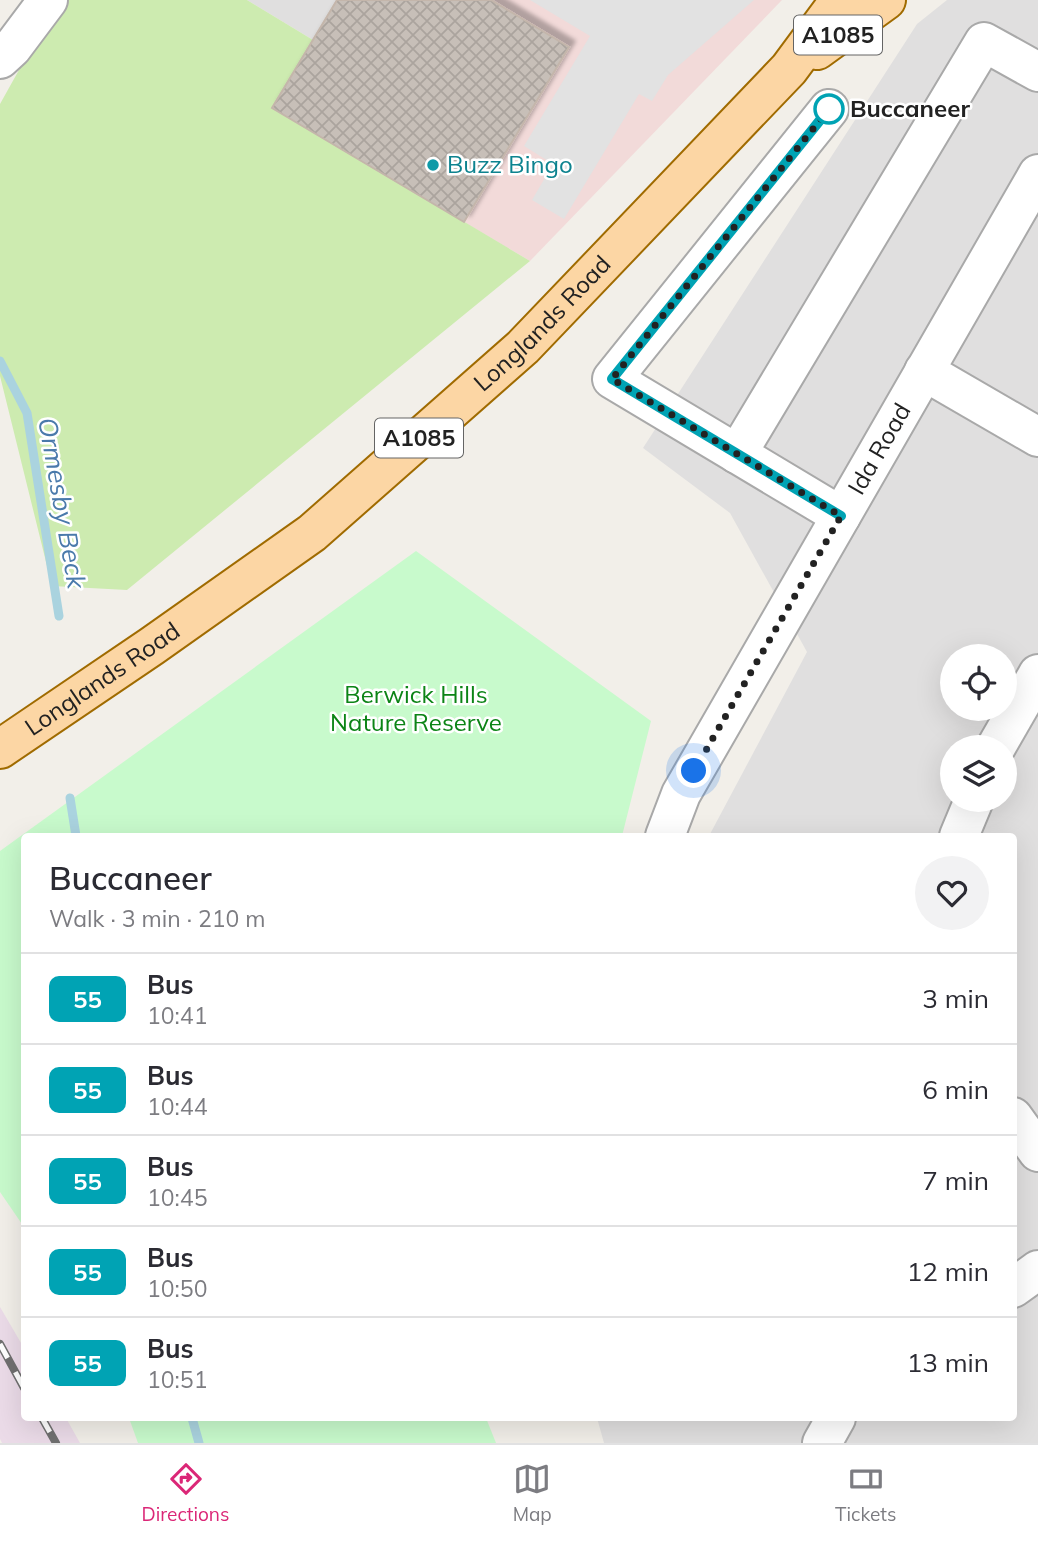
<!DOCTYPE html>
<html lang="en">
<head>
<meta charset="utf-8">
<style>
	body { margin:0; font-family:Mulish,sans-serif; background:#f2f2f3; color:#2b2b33; height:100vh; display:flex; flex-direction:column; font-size:26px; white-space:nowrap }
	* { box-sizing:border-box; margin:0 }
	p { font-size:23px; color:#7c7c81 }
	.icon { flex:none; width:38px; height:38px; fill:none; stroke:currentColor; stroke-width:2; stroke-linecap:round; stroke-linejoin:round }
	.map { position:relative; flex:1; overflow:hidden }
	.side { position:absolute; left:21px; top:833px; width:996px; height:588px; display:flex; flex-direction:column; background:#fff; border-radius:7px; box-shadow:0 7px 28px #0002 }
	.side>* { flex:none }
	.badge { padding:0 14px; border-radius:10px; font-size:24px; line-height:46px }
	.buttons { position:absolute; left:940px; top:644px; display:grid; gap:14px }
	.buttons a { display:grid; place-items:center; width:77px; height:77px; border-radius:50%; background:#fff; box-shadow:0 7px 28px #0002; font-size:35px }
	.you { position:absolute; width:35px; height:35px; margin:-18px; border:5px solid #fff; border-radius:50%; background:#1a73e8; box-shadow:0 0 0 10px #1a73e833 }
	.map>.badge { position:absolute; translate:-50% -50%; box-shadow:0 0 0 4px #fff }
	.round { display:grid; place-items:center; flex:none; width:74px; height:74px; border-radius:37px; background:#f2f2f3 }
	.overview { display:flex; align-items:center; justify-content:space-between; height:119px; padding:0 28px }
	h1 { font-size:33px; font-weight:600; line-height:52px }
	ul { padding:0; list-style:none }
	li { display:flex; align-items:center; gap:21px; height:91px; padding:0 28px; border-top:2px solid #e1e1e2 }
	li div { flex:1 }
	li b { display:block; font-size:26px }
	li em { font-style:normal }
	li .badge { min-width:77px; font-weight:700; text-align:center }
	.dock { display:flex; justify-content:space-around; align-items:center; height:98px; border-top:2px solid #e1e1e2; background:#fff; font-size:19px; color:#7c7c81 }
	.dock a { display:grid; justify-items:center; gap:4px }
	.dock .current { color:#db2777 }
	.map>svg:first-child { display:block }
	.residential { fill:#e0dfdf; fill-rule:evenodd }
	.commercial { fill:#f2dad9 }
	.railway { fill:#ebdbe8 }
	.grass { fill:#cdebb0 }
	.park { fill:#c8facc }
	.parking { fill:#e2e2e2 }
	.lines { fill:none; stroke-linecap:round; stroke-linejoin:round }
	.stream { stroke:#aad3df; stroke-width:9 }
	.building { fill:url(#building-cross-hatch); stroke:#c4b6ab; stroke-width:2; filter:url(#shadow) }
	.minor-casing { stroke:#a9a9a9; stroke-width:42 }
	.major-casing { stroke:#a06b00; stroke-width:42 }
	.minor { stroke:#fff; stroke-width:38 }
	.major { stroke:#fcd6a4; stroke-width:38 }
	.rail-casing { stroke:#707070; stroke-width:8 }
	.rail { stroke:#fff; stroke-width:5; stroke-dasharray:16; stroke-linecap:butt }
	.line-casing { stroke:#fff; stroke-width:16 }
	.line { stroke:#00a3b4; stroke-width:10 }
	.walk { stroke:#222; stroke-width:7; stroke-dasharray:0 12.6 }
	.stop-dot { fill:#fff; stroke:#00a3b4; stroke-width:3.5 }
	.culture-dot { fill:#0f9aa8; stroke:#fff; stroke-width:2.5 }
	.labels { text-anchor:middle; stroke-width:5; stroke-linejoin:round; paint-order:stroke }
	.shield { fill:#fff; stroke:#646464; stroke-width:2 }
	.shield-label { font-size:23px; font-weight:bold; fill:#222 }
	.stop-label { font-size:24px; font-weight:bold; fill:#222; stroke:#fff; text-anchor:start }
	.culture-label { font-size:24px; fill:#0d838f; stroke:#fff; text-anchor:start }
	.street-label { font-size:24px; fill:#222; stroke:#fff }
	.park-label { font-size:24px; fill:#0c8416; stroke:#fff }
	.water-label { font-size:26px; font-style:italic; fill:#4a7aab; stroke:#fff }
</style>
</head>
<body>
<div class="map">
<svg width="1038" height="1443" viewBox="0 0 1038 1443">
	<defs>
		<pattern id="building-cross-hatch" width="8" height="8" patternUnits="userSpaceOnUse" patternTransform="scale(1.75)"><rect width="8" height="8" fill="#c7bfb8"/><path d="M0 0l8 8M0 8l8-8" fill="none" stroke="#aba49e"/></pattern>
		<filter id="shadow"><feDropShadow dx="6" dy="-6" stdDeviation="2" flood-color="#0004"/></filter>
	</defs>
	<rect width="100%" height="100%" fill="#f2efe9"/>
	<g class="residential">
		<polygon points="247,0 337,0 313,40"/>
		<path d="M 947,0 L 1038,0 L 1038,1443 L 604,1443 L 597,1418 L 1013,1418 L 1013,836 L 709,836 L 807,652 L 730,513 L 643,448 L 917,24 ZM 952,656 L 1004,656 L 1004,709 L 952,709 ZM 952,747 L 1004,747 L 1004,800 L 952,800 Z"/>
	</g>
	<polygon class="commercial" points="337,0 782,0 530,261 272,108"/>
	<polygon class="railway" points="0,1307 24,1348 24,1418 66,1418 80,1443 2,1443 0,1439"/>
	<polygon class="grass" points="58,0 247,0 313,40 273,108 530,261 127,590 52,586 0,376 0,104"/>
	<g class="park">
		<polygon points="416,551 651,721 622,836 24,836 24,1227 0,1192 0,851"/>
		<polygon points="129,1418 486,1418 496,1443 138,1443"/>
	</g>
	<polygon class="parking" points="530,0 754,0 668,75 652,101 639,94 564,219 532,200 553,164 524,146 590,36"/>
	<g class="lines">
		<g class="stream">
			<polyline points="0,361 27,413 59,616"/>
			<polyline points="70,798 76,836"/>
			<polyline points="192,1418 199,1443"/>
		</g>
	</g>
	<polygon class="building" points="337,0 491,0 569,47 464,222 272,108"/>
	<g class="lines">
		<defs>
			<g id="minor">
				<polyline points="0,59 12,48 48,0"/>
				<polyline points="829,109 612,379 841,516"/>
				<polyline points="924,371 1038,437"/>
				<polyline points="737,454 984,42 1038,72"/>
				<polyline points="996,747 1038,674"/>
				<path id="s1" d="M 665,836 L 681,794 L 1038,174"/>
				<polyline points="959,836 974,800"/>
				<polyline points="1013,1117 1038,1152"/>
				<polyline points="1013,1288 1038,1270"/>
				<polyline points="822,1443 836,1418"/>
			</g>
			<g id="major">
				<polyline points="817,50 886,0"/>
				<path id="s2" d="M 0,749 L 152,646 L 312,533 L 523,347 L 789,69 L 840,0"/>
			</g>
		</defs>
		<use href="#minor" class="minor-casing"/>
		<use href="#major" class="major-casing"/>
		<use href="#minor" class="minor"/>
		<use href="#major" class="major"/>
		<defs>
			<g id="rail">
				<polyline points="0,1344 24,1388"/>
				<polyline points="42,1418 56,1443"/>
			</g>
		</defs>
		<use href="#rail" class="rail-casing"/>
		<use href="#rail" class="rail"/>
	</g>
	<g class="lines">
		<defs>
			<polyline id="line" points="829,109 612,379 841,516"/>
		</defs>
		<use href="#line" class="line-casing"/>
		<use href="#line" class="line"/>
		<polyline class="walk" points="694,771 841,516 612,379 829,109"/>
	</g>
	<circle class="stop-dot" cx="829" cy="109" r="14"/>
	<circle class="culture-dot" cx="433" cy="165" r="7"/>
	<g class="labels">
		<g class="shield">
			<rect x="794" y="15.5" width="88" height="39" rx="5"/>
			<rect x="375" y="418.5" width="88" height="39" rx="5"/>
		</g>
		<g class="shield-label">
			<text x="838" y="43">A1085</text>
			<text x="419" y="446">A1085</text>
		</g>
		<g class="stop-label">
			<text x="850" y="117">Buccaneer</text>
		</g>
		<g class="culture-label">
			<text x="447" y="173">Buzz Bingo</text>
		</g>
		<g class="street-label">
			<text dy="8" stroke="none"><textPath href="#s2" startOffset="691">Longlands Road</textPath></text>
			<text dy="8" stroke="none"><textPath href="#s1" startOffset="443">Ida Road</textPath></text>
			<text dy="8" stroke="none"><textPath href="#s2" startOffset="124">Longlands Road</textPath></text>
		</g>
		<g class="park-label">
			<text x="416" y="703">Berwick Hills<tspan x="416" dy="28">Nature Reserve</tspan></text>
		</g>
		<g class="water-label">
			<text transform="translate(62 503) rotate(80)" y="9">Ormesby Beck</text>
		</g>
	</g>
</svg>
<div class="buttons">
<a><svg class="icon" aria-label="locate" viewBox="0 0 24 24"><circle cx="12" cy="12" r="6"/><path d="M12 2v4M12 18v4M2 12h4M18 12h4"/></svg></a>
<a><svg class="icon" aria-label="layers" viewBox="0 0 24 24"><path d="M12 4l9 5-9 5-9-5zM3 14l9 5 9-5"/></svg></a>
</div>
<div class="you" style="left:694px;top:771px"></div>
<section class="side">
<div class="overview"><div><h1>Buccaneer</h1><p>Walk · 3 min · 210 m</p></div><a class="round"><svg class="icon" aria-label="heart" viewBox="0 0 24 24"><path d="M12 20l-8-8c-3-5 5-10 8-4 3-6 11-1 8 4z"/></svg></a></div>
<ul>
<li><span class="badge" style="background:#00a3b4;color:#fff">55</span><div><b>Bus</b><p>10:41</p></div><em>3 min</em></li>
<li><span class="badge" style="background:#00a3b4;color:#fff">55</span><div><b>Bus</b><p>10:44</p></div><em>6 min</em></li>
<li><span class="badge" style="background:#00a3b4;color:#fff">55</span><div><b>Bus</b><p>10:45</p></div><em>7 min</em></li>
<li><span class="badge" style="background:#00a3b4;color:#fff">55</span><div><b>Bus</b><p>10:50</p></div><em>12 min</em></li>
<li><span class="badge" style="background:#00a3b4;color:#fff">55</span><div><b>Bus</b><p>10:51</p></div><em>13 min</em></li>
</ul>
</section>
</div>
<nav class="dock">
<a class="current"><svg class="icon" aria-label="directions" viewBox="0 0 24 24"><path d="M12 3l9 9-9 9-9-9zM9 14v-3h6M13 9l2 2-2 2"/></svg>Directions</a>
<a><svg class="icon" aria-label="map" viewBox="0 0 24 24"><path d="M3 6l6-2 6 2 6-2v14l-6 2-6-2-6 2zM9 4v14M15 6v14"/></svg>Map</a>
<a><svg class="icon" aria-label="tickets" viewBox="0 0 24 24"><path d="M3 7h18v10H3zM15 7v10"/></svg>Tickets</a>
</nav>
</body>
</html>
